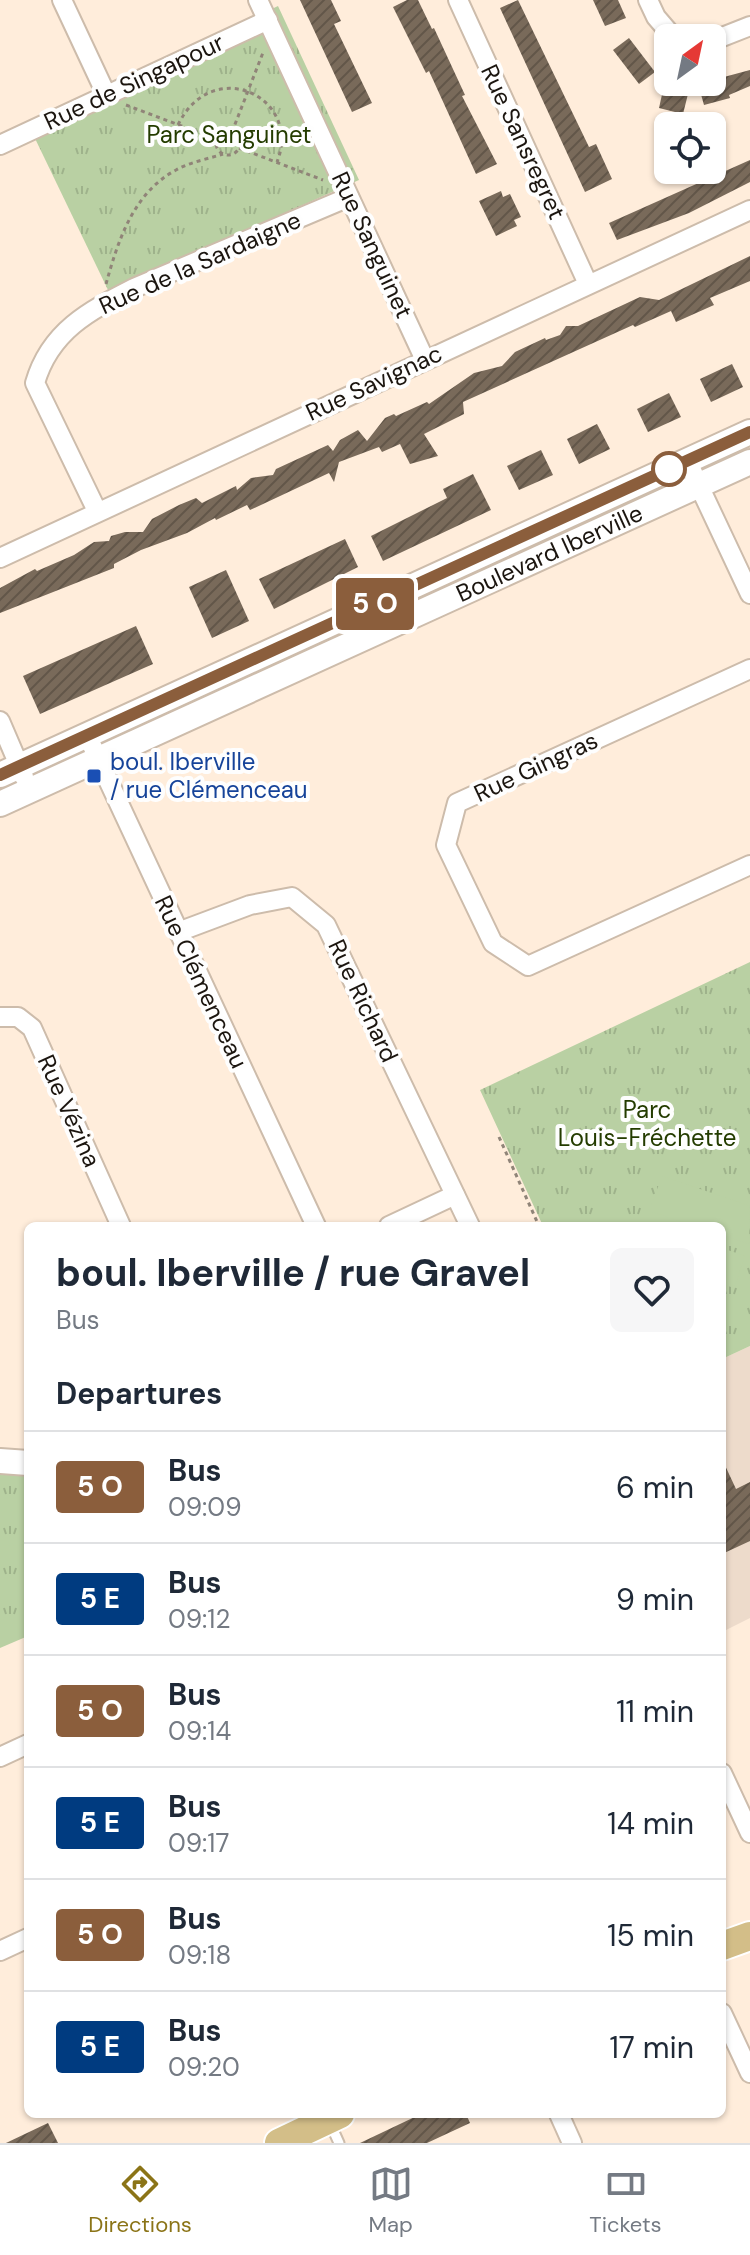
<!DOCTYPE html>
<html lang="en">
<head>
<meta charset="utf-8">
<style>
	body { margin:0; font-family:"DM Sans",sans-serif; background:#f6f6f7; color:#1f2937; height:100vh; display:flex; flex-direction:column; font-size:30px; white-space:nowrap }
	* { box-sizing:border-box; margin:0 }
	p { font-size:26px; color:#747a83 }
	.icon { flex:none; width:44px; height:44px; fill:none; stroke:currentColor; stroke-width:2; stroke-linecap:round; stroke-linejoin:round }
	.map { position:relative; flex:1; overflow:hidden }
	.side { position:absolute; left:24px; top:1222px; width:702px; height:896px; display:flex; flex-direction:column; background:#fff; border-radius:12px; box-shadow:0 2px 6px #0004 }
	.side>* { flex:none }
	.badge { padding:0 16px; border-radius:6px; font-size:28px; line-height:52px }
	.needle { width:52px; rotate:33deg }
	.fabs { position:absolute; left:654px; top:24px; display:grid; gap:16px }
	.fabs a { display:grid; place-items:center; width:72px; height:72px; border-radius:12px; background:#fff; box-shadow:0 2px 6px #0004; font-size:40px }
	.map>.badge { position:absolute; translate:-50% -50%; box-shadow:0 0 0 4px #fff }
	h2 { padding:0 32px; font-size:30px; line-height:72px }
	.round { display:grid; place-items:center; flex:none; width:84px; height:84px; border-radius:12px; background:#f6f6f7 }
	.summary { display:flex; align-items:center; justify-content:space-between; height:136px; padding:0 32px }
	h1 { font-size:38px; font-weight:700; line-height:60px }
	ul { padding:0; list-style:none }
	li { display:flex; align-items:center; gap:24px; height:112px; padding:0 32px; border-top:2px solid #e0e1e3 }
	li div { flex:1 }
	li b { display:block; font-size:30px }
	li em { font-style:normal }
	li .badge { min-width:88px; font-weight:700; text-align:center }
	.tab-bar { display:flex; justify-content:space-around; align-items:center; height:112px; border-top:2px solid #e0e1e3; background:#fff; font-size:22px; color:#747a83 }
	.tab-bar a { display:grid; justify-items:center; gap:4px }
	.tab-bar .active { color:#8b7417 }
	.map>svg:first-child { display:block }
	.commercial { fill:#eddbcb }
	.grass { fill:url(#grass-tufts) }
	.pitch { fill:#b9d0a3 }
	.building { fill:url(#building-hatch) }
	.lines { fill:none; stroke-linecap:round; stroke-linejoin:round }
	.lane-casing { stroke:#cdbcab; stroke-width:13 }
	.street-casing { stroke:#cdbcab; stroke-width:22 }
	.secondary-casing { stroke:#cdbcab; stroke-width:28 }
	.primary-casing { stroke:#fff; stroke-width:32 }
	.path { stroke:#908478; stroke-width:3; stroke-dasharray:4 4; stroke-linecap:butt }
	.lane { stroke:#fff; stroke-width:9 }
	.street { stroke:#fff; stroke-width:18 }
	.secondary { stroke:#fff; stroke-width:24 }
	.primary { stroke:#d3be88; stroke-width:28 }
	.line-casing { stroke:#fff; stroke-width:18 }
	.line { stroke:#8b5e3c; stroke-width:12 }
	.stop-dot { fill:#fff; stroke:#8b5e3c; stroke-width:4 }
	.transit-dot { fill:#1a4fb4; stroke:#fefefe; stroke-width:3 }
	.labels { text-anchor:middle; stroke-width:8; stroke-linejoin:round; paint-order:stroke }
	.street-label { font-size:24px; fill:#1b150f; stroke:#fefefe }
	.park-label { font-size:24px; fill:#243c00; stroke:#fefefe }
	.transit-label { font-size:24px; fill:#164399; stroke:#fefefe; text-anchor:start }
</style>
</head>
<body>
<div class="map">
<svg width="750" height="2143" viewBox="0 0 750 2143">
	<defs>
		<pattern id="grass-tufts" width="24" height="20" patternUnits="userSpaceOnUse" patternTransform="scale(2)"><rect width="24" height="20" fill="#b9d0a3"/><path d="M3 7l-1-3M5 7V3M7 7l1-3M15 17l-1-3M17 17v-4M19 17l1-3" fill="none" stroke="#9eb28b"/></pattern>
		<pattern id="building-hatch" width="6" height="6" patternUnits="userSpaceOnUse" patternTransform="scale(2)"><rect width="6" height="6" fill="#796a5a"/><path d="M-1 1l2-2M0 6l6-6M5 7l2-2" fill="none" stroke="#625649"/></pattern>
	</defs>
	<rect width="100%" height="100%" fill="#ffeddb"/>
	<polygon class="commercial" points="750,1346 750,1618 724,1631 722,1359"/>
	<g class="grass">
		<polygon points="278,6 359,180 109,292 29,126"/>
		<polygon points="750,962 750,1346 722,1359 722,1226 543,1226 480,1090"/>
		<polygon points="0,1461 28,1463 28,1636 0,1648"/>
	</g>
	<g class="pitch">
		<polygon points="662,1176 750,1206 749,1244 722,1235 722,1226 695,1226 649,1211"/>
		<polygon points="722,1248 745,1256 734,1288 722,1284"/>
	</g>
	<g class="building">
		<polygon points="300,0 331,0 341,21 334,24 372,103 352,112"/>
		<polygon points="407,0 418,0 432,29 434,28 465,95 462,96 497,164 476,174 429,71 426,73 393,7"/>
		<polygon points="518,0 589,147 596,144 612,179 585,192 500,8"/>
		<polygon points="593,0 618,0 626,18 605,26"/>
		<polygon points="629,38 655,72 639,84 613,50"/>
		<polygon points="750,70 750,86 729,95 730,98 704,105 698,84"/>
		<polygon points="665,81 690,86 683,114 659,108"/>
		<polygon points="750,160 750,182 689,213 617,240 609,223"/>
		<polygon points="501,191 503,197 510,194 521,217 514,220 517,226 496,236 479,201"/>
		<polygon points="750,256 750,281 710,298 714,305 676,322 671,311 635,327 633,325 463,402 464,414 424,434 438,456 410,464 400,444 382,452 379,447 339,462 334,482 329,473 250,510 247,505 216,520 215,518 187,533 141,550 114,564 114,568 0,613 0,588 35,569 37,571 74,555 94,542 109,541 111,536 125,532 143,532 152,519 179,505 196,498 202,503 236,486 237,490 251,478 273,475 276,469 328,445 333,451 340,440 358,430 367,441 385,418 394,414 396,416 427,402 429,404 474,373 502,366 515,352 545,338 546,340 560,335 566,326 578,326 640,297 659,300"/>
		<polygon points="732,364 743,387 711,402 700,379"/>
		<polygon points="669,393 681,417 648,432 637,409"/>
		<polygon points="597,424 610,449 579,464 567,439"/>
		<polygon points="541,450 553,475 519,490 507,466"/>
		<polygon points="473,474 491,510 383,561 371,536 447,498 443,489"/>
		<polygon points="345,539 358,567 274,609 259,579"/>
		<polygon points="226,570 249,621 212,638 189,587"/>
		<polygon points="136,626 153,664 40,714 23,676"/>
		<polygon points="722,1459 736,1489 750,1482 750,1541 722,1554"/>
		<polygon points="421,2114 466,2114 470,2123 427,2143 360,2143"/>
		<polygon points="48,2123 58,2143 6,2143"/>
	</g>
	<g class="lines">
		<defs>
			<polyline id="lane" points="330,2123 339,2143"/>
			<g id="street">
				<polyline points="62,0 106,94"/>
				<polyline points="258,0 425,360"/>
				<polyline points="458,0 588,284"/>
				<polyline points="648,0 656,17 674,38"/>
				<polyline points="712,41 750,26"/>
				<polyline points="0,145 268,20"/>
				<polyline points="687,460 750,594"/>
				<path d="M 97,511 L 35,383 C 50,331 89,311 134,288 L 349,197"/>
				<polyline points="0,558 750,210"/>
				<polyline points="750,669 457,803 446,845 493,943 528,966 750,865"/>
				<polyline points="0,721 24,777"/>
				<polyline points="88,737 316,1226"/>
				<polyline points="178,932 250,905 292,897 326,925 470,1226"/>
				<polyline points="0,1017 18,1017 32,1028 121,1226"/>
				<polyline points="389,1226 455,1195"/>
				<polyline points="0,1757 28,1744"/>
				<polyline points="722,1773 750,1833"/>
				<polyline points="0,1951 28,1938"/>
				<polyline points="722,2013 750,2073"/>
				<polyline points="559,2114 572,2143"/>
			</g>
			<g id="secondary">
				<polyline points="0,775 750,432"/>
				<path id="s1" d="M 0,804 L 750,462"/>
				<polyline points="0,1461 28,1463"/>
			</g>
			<g id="primary">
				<polyline points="722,1946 750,1936"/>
				<polyline points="279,2143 340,2114"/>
			</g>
		</defs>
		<use href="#lane" class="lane-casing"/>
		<use href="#street" class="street-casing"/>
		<use href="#secondary" class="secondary-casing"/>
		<use href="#primary" class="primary-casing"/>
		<g class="path">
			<polyline points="126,105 216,139"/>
			<path d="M 178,125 C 212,54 303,97 277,162"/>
			<circle cx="228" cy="143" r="12"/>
			<polyline points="232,132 264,50"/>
			<polyline points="239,148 323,180"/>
			<path d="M 106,284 C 118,241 133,193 176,170 C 190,162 208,159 223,154"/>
			<polyline points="499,1137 539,1226"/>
		</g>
		<use href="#lane" class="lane"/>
		<use href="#street" class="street"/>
		<use href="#secondary" class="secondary"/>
		<use href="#primary" class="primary"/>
	</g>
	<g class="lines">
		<defs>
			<polyline id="line" points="0,775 750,432"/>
		</defs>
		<use href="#line" class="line-casing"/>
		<use href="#line" class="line"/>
	</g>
	<circle class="stop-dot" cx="669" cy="469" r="16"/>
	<rect class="transit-dot" x="86" y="768" width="16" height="16" rx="4"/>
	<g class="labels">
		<g class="street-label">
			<text transform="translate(134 82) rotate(-25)" y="8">Rue de Singapour</text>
			<text transform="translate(523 142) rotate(65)" y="8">Rue Sansregret</text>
			<text transform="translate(372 245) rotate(65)" y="8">Rue Sanguinet</text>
			<text transform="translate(200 263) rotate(-24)" y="8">Rue de la Sardaigne</text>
			<text transform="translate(374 383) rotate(-25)" y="8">Rue Savignac</text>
			<text dy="8" stroke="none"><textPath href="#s1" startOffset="604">Boulevard Iberville</textPath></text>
			<text transform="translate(536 767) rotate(-25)" y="8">Rue Gingras</text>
			<text transform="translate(201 982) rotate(65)" y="8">Rue Clémenceau</text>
			<text transform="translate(363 1001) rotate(65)" y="8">Rue Richard</text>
			<text transform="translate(69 1111) rotate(66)" y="8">Rue Vézina</text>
		</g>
		<g class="park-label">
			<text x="229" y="143">Parc Sanguinet</text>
			<text x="647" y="1118">Parc<tspan x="647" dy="28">Louis-Fréchette</tspan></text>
		</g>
		<g class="transit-label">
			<text x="110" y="770">boul. Iberville<tspan x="110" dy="28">/ rue Clémenceau</tspan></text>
		</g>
	</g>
</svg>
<div class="fabs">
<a><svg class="needle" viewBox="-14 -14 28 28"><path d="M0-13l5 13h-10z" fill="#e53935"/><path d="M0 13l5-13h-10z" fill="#747a83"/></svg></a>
<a><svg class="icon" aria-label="locate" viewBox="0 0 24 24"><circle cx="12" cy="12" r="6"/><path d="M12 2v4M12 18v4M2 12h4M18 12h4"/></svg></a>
</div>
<b class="badge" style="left:375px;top:604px;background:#8b5e3c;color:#fff">5 O</b>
<section class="side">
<div class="summary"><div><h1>boul. Iberville / rue Gravel</h1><p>Bus</p></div><a class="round"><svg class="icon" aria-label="heart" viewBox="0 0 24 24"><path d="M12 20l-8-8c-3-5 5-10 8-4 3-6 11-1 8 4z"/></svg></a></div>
<h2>Departures</h2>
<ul>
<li><span class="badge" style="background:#8b5e3c;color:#fff">5 O</span><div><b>Bus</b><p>09:09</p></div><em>6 min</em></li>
<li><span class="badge" style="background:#003b80;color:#fff">5 E</span><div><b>Bus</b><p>09:12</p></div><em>9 min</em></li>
<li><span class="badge" style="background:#8b5e3c;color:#fff">5 O</span><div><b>Bus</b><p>09:14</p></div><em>11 min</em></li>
<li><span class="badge" style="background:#003b80;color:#fff">5 E</span><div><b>Bus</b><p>09:17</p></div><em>14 min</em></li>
<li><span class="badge" style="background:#8b5e3c;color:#fff">5 O</span><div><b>Bus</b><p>09:18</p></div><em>15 min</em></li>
<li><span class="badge" style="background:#003b80;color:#fff">5 E</span><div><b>Bus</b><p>09:20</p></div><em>17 min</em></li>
</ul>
</section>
</div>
<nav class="tab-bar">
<a class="active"><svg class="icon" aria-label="directions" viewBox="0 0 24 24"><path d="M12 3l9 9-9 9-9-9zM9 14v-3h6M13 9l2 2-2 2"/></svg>Directions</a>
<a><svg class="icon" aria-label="map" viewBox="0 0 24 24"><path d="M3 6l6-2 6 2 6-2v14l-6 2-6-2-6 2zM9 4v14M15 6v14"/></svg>Map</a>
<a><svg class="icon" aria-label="tickets" viewBox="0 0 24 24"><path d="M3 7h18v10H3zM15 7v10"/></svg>Tickets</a>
</nav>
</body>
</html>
